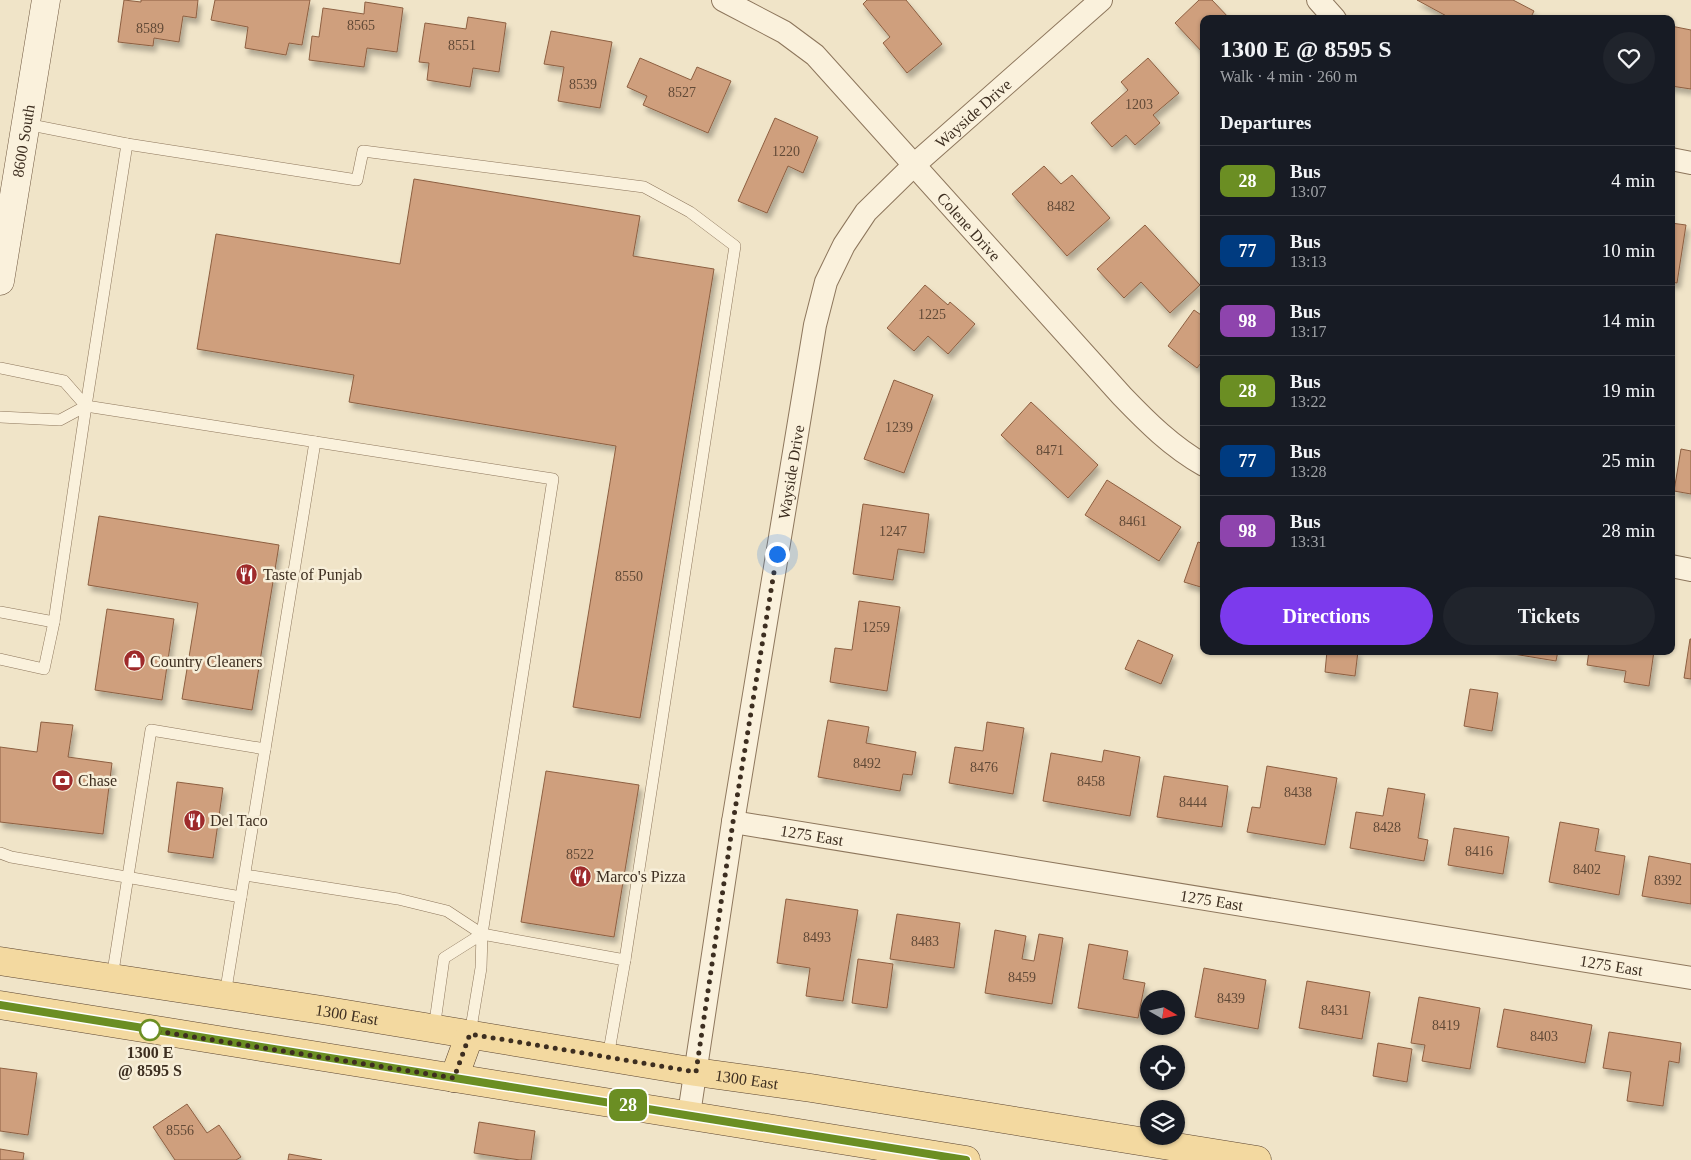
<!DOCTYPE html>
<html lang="en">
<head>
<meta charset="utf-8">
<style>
	body { margin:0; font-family:"Times New Roman",serif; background:#20242c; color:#f1f3f6; height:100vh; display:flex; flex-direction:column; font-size:19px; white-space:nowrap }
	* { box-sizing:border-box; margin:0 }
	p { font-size:16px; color:#9ea1a6 }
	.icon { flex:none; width:28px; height:28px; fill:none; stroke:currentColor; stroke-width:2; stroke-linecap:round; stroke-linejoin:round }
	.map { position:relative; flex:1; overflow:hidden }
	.sheet { position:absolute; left:1200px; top:15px; width:475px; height:640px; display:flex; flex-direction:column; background:#171b24; border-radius:10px; box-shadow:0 1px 4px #0004 }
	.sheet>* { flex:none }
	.badge { padding:0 10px; border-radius:8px; font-size:18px; line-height:32px }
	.needle { width:32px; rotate:99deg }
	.fabs { position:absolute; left:1140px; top:990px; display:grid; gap:10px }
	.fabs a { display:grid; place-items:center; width:45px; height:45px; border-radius:50%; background:#171b24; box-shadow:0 1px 4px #0004; font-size:25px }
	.you { position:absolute; width:25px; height:25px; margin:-12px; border:4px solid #fff; border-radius:50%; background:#1a73e8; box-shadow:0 0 0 8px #1a73e833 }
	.map>.badge { position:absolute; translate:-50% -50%; box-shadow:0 0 0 2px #fff }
	h2 { padding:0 20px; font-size:19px; line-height:45px }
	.round { display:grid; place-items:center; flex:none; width:52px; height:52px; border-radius:26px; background:#20242c }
	.head { display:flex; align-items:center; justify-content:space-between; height:85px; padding:0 20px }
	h1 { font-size:24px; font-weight:800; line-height:38px }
	.cta { display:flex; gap:10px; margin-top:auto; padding:10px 20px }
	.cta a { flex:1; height:58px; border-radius:30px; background:#7c3aed; color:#fff; font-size:20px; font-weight:800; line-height:58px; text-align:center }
	.cta a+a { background:#20242c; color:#f1f3f6 }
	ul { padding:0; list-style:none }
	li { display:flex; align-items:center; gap:15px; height:70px; padding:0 20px; border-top:1px solid #363941 }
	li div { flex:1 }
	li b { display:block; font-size:19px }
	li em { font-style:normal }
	li .badge { min-width:55px; font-weight:700; text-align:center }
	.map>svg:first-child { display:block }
	.building { fill:#cf9f7d; stroke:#8d5f41; filter:url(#shadow) }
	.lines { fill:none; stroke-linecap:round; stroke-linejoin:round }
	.lane-casing { stroke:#8d765c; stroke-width:12 }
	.street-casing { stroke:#8d765c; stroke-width:24 }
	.secondary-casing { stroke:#6f573f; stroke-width:29 }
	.primary-casing { stroke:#5b4430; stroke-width:29 }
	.lane { stroke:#faf1dc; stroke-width:11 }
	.street { stroke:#faf1dc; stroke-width:22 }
	.secondary { stroke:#faf1dc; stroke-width:28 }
	.primary { stroke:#f3d9a0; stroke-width:28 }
	.line-casing { stroke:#fff; stroke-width:11 }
	.line { stroke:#6b8e23; stroke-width:8 }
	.walk { stroke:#3d2e20; stroke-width:5; stroke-dasharray:0 9 }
	.stop-dot { fill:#fff; stroke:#6b8e23; stroke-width:2.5 }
	.labels { text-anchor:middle; stroke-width:5; stroke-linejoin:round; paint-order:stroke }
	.number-label { font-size:14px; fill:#624a37 }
	.street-label { font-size:16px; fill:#3d2e20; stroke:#f7eed8 }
	.poi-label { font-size:16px; fill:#3d2e20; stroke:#f7eed8; text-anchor:start }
	.stop-label { font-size:16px; font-weight:bold; fill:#3d2e20; stroke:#f7eed8 }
</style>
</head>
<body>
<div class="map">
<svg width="1691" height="1160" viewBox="0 0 1691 1160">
	<defs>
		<filter id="shadow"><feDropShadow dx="3" dy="5.5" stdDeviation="2.5" flood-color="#0004"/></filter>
	</defs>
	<rect width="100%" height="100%" fill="#f0e4c8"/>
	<g class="building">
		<polygon points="124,0 141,2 141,0 198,0 196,18 183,16 179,42 154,38 153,46 118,42"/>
		<polygon points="215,0 310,0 302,45 289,43 286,55 245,48 248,27 211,20"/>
		<polygon points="867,0 906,0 942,44 907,73 883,43 890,37 863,4"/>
		<polygon points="1199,0 1212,0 1230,19 1204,19 1204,54 1175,23"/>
		<polygon points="1417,0 1513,0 1534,11 1530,19 1452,19"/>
		<polygon points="365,2 403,8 397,52 367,48 364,67 309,60 312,36 319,37 323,8 364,14"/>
		<polygon points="468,17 506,23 499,72 473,68 470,87 427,80 429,63 419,62 425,23 466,29"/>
		<polygon points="1671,26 1691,30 1691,89 1671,86"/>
		<polygon points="551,31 612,42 600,108 558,101 564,67 544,64"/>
		<polygon points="640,58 691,80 697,67 731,81 708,133 643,105 647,96 627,87"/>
		<polygon points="1148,58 1179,93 1153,115 1160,123 1135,145 1126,135 1112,147 1091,123 1128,90 1121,82"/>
		<polygon points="775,118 818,137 803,173 788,166 767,213 738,201"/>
		<polygon points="1044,166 1061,184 1072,175 1110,218 1067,256 1012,194"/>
		<polygon points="414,179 640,216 633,256 714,269 640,718 573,707 616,446 349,402 354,375 197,349 216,234 400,264"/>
		<polygon points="1671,223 1686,225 1677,283 1671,282"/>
		<polygon points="1145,225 1200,285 1170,313 1141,282 1124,298 1097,269"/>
		<polygon points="925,285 948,305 950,302 975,324 948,354 928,336 914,351 887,328"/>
		<polygon points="1194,310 1204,317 1204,359 1197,368 1168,346"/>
		<polygon points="894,380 933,395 904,473 864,459"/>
		<polygon points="1031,402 1098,465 1068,498 1001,435"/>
		<polygon points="1681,449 1691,451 1691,494 1674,491"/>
		<polygon points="1107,480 1181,527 1159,561 1085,515"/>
		<polygon points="863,504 929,514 924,553 898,549 893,580 853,574"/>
		<polygon points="99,516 279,545 252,710 182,699 198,603 88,585"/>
		<polygon points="1198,542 1204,544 1204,588 1184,582"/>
		<polygon points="859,601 900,607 887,691 830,682 835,648 852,650"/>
		<polygon points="107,609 174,619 162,700 95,690"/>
		<polygon points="1690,639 1691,639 1691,679 1684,678"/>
		<polygon points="1138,640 1173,655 1161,684 1125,669"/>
		<polygon points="1327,651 1358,651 1355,676 1325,672"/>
		<polygon points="1495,651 1558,651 1556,661"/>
		<polygon points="1589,651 1654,651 1649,686 1624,682 1626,671 1587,665"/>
		<polygon points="1470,689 1498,693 1492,731 1464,726"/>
		<polygon points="828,720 869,727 866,743 916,752 912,775 903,774 900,791 818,777"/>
		<polygon points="41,722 73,725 68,757 112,763 103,834 0,822 0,747 37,752"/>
		<polygon points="987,722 1024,728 1013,794 949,783 955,747 983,751"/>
		<polygon points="1104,750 1140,757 1130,816 1043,801 1051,753 1102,762"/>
		<polygon points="1267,766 1337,778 1325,845 1247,832 1252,807 1260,808"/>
		<polygon points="546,771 639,785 614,937 521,922"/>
		<polygon points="1164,776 1228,786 1222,827 1157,817"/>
		<polygon points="177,782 223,788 213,858 168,852"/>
		<polygon points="1388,788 1425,794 1418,838 1428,840 1424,861 1350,848 1356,812 1383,816"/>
		<polygon points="1560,822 1599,829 1595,851 1625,856 1619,895 1549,882"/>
		<polygon points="1454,828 1509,837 1503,874 1448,865"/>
		<polygon points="1649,856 1691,864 1691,904 1642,896"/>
		<polygon points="786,899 858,910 843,1001 806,996 810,968 777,963"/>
		<polygon points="897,914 960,923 954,968 890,959"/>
		<polygon points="995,930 1026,936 1022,959 1034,961 1039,934 1063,938 1052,1004 985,993"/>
		<polygon points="1089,944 1128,951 1123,979 1145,983 1138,1018 1078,1008"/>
		<polygon points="858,959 893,964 887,1008 852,1003"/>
		<polygon points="1204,968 1266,980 1258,1029 1195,1017"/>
		<polygon points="1307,981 1370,992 1362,1039 1299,1028"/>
		<polygon points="1419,997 1480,1008 1470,1069 1422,1061 1425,1045 1411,1043"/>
		<polygon points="1504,1009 1592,1025 1585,1063 1497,1047"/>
		<polygon points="1609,1032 1681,1043 1679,1063 1669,1061 1663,1106 1627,1101 1631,1072 1603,1068"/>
		<polygon points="1378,1043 1412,1049 1407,1082 1373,1076"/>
		<polygon points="0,1068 37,1073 28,1135 0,1131"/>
		<polygon points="187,1104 207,1133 219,1125 241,1157 236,1160 175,1160 153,1127"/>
		<polygon points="479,1122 535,1131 531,1160 520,1160 474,1153"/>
		<polygon points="0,1149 24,1153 23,1160 0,1160"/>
		<polygon points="289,1154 322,1160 288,1160"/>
	</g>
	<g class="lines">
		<defs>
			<g id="lane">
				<polyline points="26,124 127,144 357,180 363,151 644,187 690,212 735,246 625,960"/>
				<polyline points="127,144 86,406 553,479 482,934"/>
				<polyline points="0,368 64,381 86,406 60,420 0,417"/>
				<polyline points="0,612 54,622"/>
				<polyline points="0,659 44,669 54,622 86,406"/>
				<polyline points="0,853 11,857 241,897"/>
				<polyline points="245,875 398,899 447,911 482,934 625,960 608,1057"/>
				<polyline points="112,978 151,730 265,749"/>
				<polyline points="225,995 315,442"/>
				<polyline points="434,1029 444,958 482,934 481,968 470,1034"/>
			</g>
			<g id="street">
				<path id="s1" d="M 723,0 L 784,32 L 815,55 L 1122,396 C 1147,422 1172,447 1204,465"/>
				<polyline points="1318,0 1335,19"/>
				<polyline points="1671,159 1691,163"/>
				<polyline points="1671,566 1691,570"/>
				<path id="s2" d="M 733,822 L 1691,978"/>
				<path id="s3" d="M 689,1114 L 733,822 L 815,325 L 826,282 L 844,245 L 866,212 L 914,165 L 1101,0"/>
			</g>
			<g id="secondary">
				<path id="s4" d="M 0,281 L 46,0"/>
			</g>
			<g id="primary">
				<path id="s5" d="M 0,961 L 322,1010 L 696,1072 L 811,1088 L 1257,1160"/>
				<polyline points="0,1005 966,1160"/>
				<polyline points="454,1078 470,1034"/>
			</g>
		</defs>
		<use href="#lane" class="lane-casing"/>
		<use href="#street" class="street-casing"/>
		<use href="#secondary" class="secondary-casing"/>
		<use href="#primary" class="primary-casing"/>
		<use href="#lane" class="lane"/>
		<use href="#street" class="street"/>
		<use href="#secondary" class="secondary"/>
		<use href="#primary" class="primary"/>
	</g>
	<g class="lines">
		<defs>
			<polyline id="line" points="0,1005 966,1160"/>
		</defs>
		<use href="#line" class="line-casing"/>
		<use href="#line" class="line"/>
		<polyline class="walk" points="150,1030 454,1078 470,1034 696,1072 733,822 777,554"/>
	</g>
	<defs>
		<symbol id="restaurant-disc" viewBox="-11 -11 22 22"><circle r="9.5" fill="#9e2a2b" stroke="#f7eed8"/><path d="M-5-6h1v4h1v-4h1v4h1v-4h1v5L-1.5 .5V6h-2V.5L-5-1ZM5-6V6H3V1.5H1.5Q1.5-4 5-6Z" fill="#fff"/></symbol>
		<symbol id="shop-disc" viewBox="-11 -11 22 22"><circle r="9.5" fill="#9e2a2b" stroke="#f7eed8"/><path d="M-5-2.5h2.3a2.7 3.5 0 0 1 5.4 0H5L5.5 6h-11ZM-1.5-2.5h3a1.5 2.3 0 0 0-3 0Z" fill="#fff"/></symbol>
		<symbol id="bank-disc" viewBox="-11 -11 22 22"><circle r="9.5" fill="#9e2a2b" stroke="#f7eed8"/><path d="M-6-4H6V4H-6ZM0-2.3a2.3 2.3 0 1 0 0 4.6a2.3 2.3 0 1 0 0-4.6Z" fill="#fff"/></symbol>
	</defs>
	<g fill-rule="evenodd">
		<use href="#restaurant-disc" x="234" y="562" width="25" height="25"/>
		<use href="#shop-disc" x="122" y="648" width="25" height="25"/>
		<use href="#bank-disc" x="50" y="768" width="25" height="25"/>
		<use href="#restaurant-disc" x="182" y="808" width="25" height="25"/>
		<use href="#restaurant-disc" x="568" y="864" width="25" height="25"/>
	</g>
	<circle class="stop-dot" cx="150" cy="1030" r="10"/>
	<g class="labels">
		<g class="number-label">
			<text x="361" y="30">8565</text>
			<text x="150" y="33">8589</text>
			<text x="462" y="50">8551</text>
			<text x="583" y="89">8539</text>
			<text x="682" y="97">8527</text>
			<text x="1139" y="109">1203</text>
			<text x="786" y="156">1220</text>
			<text x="1061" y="211">8482</text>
			<text x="932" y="319">1225</text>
			<text x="899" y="432">1239</text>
			<text x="1050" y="455">8471</text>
			<text x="1133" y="526">8461</text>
			<text x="893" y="536">1247</text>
			<text x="629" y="581">8550</text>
			<text x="876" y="632">1259</text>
			<text x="867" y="768">8492</text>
			<text x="984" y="772">8476</text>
			<text x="1091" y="786">8458</text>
			<text x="1298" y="797">8438</text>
			<text x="1193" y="807">8444</text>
			<text x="1387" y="832">8428</text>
			<text x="1479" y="856">8416</text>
			<text x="580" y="859">8522</text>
			<text x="1587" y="874">8402</text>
			<text x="1668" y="885">8392</text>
			<text x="817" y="942">8493</text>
			<text x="925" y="946">8483</text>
			<text x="1022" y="982">8459</text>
			<text x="1231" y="1003">8439</text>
			<text x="1335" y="1015">8431</text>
			<text x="1446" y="1030">8419</text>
			<text x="1544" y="1041">8403</text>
			<text x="180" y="1135">8556</text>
		</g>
		<g class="street-label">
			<text dy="6" stroke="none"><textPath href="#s3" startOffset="1070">Wayside Drive</textPath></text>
			<text dy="6" stroke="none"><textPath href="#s4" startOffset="142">8600 South</textPath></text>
			<text dy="6" stroke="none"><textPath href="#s1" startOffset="338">Colene Drive</textPath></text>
			<text dy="6" stroke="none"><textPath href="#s3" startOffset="650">Wayside Drive</textPath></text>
			<text dy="6" stroke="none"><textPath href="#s2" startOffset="80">1275 East</textPath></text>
			<text dy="6" stroke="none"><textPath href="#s2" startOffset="485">1275 East</textPath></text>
			<text dy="6" stroke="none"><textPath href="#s2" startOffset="890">1275 East</textPath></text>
			<text dy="6" stroke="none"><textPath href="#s5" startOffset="351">1300 East</textPath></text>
			<text dy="6" stroke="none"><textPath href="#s5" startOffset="756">1300 East</textPath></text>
		</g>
		<g class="poi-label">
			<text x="263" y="580">Taste of Punjab</text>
			<text x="150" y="667">Country Cleaners</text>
			<text x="78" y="786">Chase</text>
			<text x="210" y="826">Del Taco</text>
			<text x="596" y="882">Marco's Pizza</text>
		</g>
		<g class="stop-label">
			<text x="150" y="1058">1300 E<tspan x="150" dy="18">@ 8595 S</tspan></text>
		</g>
	</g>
</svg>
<div class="fabs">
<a><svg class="needle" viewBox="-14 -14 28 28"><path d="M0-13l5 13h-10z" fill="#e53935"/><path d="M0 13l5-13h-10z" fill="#9ea1a6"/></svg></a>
<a><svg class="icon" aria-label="locate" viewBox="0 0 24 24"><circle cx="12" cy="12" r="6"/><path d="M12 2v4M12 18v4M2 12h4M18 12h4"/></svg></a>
<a><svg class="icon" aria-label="layers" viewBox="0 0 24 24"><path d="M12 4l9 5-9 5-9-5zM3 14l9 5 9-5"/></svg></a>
</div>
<div class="you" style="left:777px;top:554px"></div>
<b class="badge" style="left:628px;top:1105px;background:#6b8e23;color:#fff">28</b>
<section class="sheet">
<div class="head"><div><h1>1300 E @ 8595 S</h1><p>Walk · 4 min · 260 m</p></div><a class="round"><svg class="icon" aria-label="heart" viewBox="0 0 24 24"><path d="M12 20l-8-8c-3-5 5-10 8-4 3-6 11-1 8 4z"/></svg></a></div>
<h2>Departures</h2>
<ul>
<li><span class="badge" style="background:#6b8e23;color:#fff">28</span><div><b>Bus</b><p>13:07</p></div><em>4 min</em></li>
<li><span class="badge" style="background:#003b80;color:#fff">77</span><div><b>Bus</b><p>13:13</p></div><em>10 min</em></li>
<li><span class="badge" style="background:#8e44ad;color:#fff">98</span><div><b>Bus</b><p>13:17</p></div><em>14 min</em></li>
<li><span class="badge" style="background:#6b8e23;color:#fff">28</span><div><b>Bus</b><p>13:22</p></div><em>19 min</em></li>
<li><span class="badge" style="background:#003b80;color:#fff">77</span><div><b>Bus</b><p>13:28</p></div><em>25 min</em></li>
<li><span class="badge" style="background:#8e44ad;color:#fff">98</span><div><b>Bus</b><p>13:31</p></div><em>28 min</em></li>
</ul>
<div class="cta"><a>Directions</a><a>Tickets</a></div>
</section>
</div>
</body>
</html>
